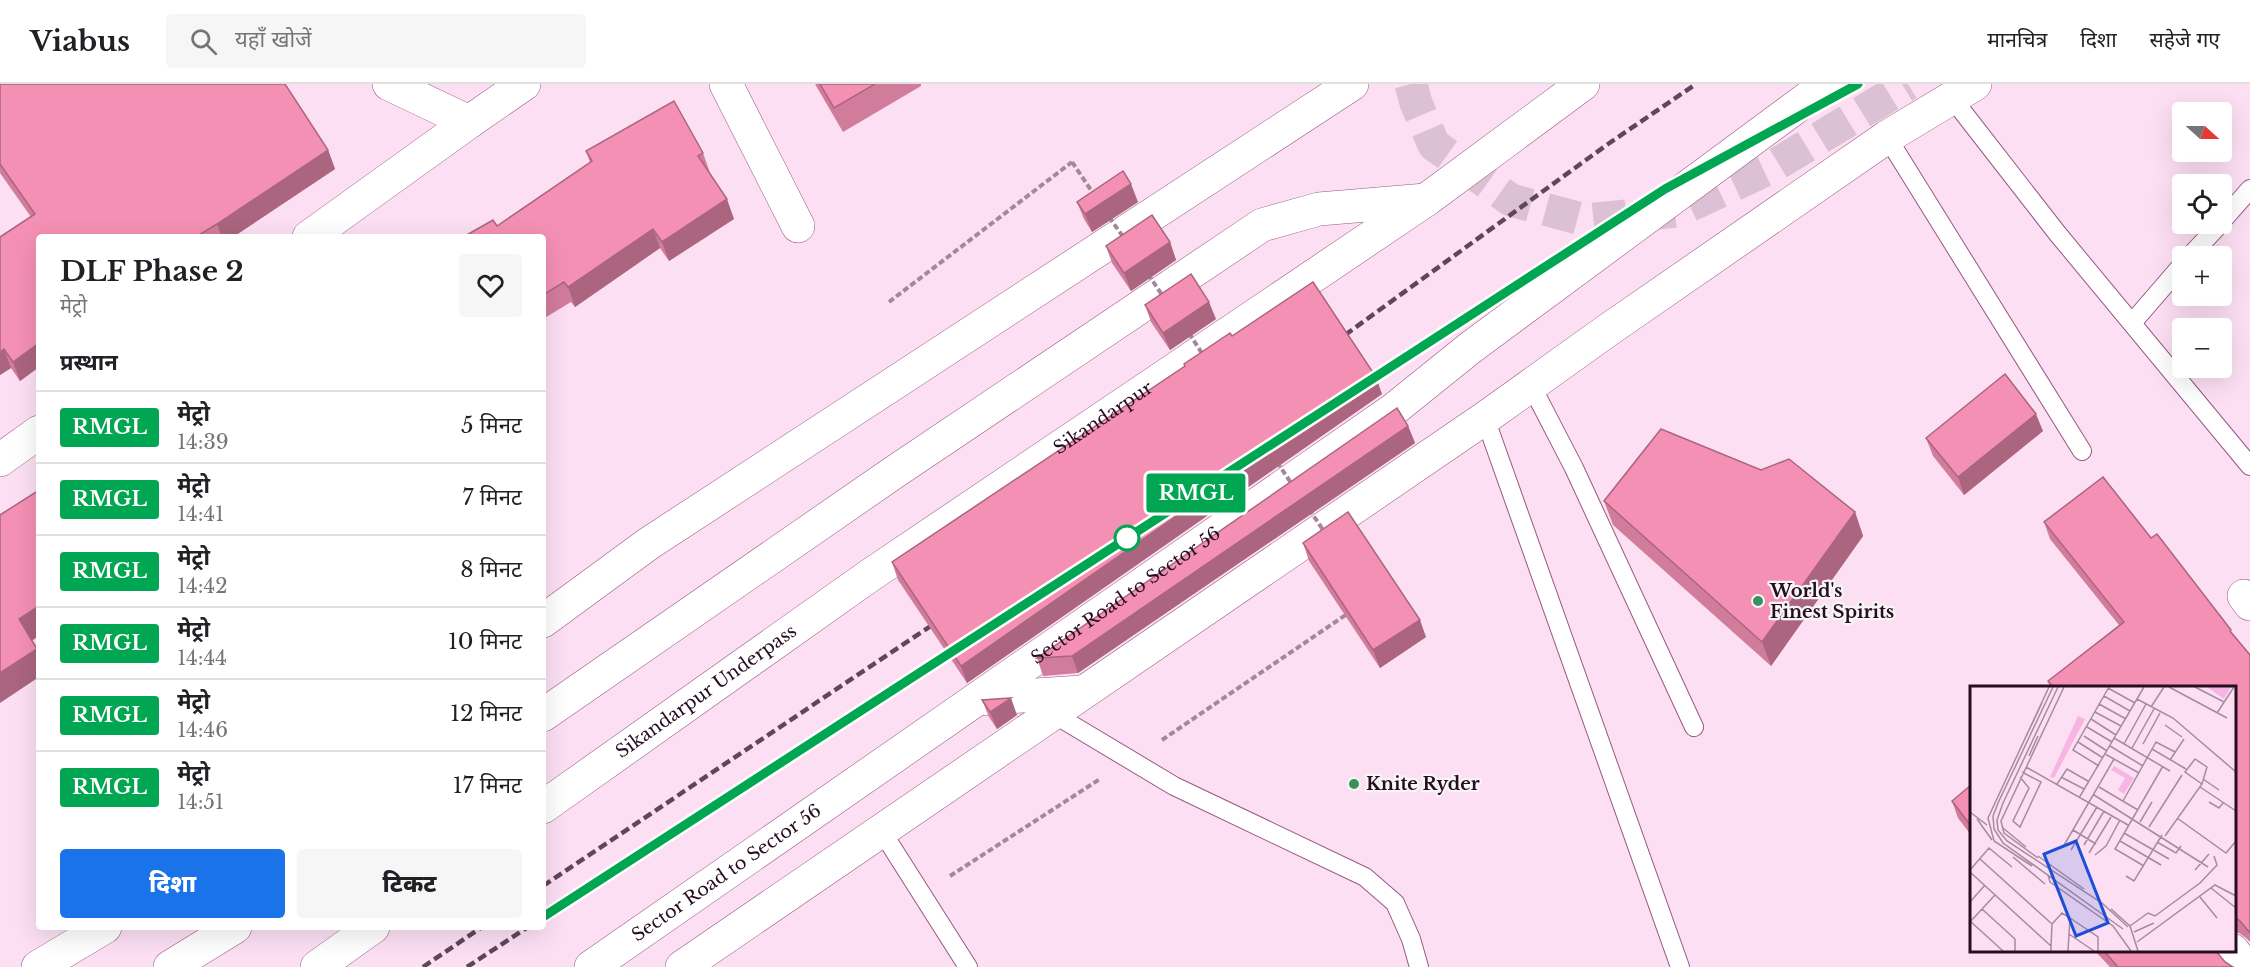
<!DOCTYPE html>
<html lang="hi">
<head>
<meta charset="utf-8">
<style>
	body { margin:0; font-family:"Libre Baskerville","Noto Sans Devanagari",serif; background:#f6f6f6; color:#202124; height:100vh; display:flex; flex-direction:column; font-size:22px; white-space:nowrap }
	* { box-sizing:border-box; margin:0 }
	p { font-size:20px; color:#757577 }
	.icon { flex:none; width:33px; height:33px; fill:none; stroke:currentColor; stroke-width:2; stroke-linecap:round; stroke-linejoin:round }
	.map { position:relative; flex:1; overflow:hidden }
	.drawer { position:absolute; left:36px; top:150px; width:510px; height:696px; display:flex; flex-direction:column; background:#fff; border-radius:6px; box-shadow:0 6px 24px #0002 }
	.drawer>* { flex:none }
	.badge { padding:0 12px; border-radius:4px; font-size:21px; line-height:39px }
	.needle { width:39px; rotate:111deg }
	.tools { position:absolute; left:2172px; top:18px; display:grid; gap:12px }
	.tools a { display:grid; place-items:center; width:60px; height:60px; border-radius:6px; background:#fff; box-shadow:0 6px 24px #0002; font-size:30px }
	.map>.badge { position:absolute; translate:-50% -50%; box-shadow:0 0 0 3px #fff }
	h2 { padding:0 24px; font-size:22px; line-height:54px }
	.round { display:grid; place-items:center; flex:none; width:63px; height:63px; border-radius:6px; background:#f6f6f6 }
	.head { display:flex; align-items:center; justify-content:space-between; height:102px; padding:0 24px }
	h1 { font-size:28px; font-weight:800; line-height:45px }
	.primary-button { display:flex; gap:12px; margin-top:auto; padding:12px 24px }
	.primary-button a { flex:1; height:69px; border-radius:6px; background:#1a73e8; color:#fff; font-size:24px; font-weight:800; line-height:69px; text-align:center }
	.primary-button a+a { background:#f6f6f6; color:#202124 }
	ul { padding:0; list-style:none }
	li { display:flex; align-items:center; gap:18px; height:72px; padding:0 24px; border-top:2px solid #e0e0e0 }
	li div { flex:1 }
	li b { display:block; font-size:22px }
	li em { font-style:normal }
	li .badge { min-width:66px; font-weight:700; text-align:center }
	header { display:flex; align-items:center; gap:36px; box-sizing:border-box; height:84px; padding:0 30px; background:#fff; border-bottom:2px solid #e0e0e0 }
	header strong { font-size:28px }
	nav { display:flex; gap:33px; margin-inline-start:auto; font-size:21px }
	.search { width:420px; height:54px; background:#f6f6f6; display:flex; align-items:center; gap:15px; box-sizing:border-box; padding:0 21px; border-radius:6px; color:#757577; font-size:22px }
	.map>svg:first-child { display:block }
	.lines { fill:none; stroke-linecap:round; stroke-linejoin:round }
	.tertiary-tunnel { stroke:#dcc0d3; stroke-width:33; stroke-dasharray:33 16; stroke-linecap:butt }
	.service-casing { stroke:#975886; stroke-width:20 }
	.minor-casing { stroke:#975886; stroke-width:34 }
	.tertiary-casing { stroke:#975886; stroke-width:34 }
	.secondary-casing { stroke:#975886; stroke-width:34 }
	.primary-casing { stroke:#975886; stroke-width:34 }
	.path { stroke:#a3889b; stroke-width:4; stroke-dasharray:6 3; stroke-linecap:butt }
	.service { stroke:#fff; stroke-width:18 }
	.minor { stroke:#fff; stroke-width:33 }
	.tertiary { stroke:#fff; stroke-width:33 }
	.secondary { stroke:#fff; stroke-width:33 }
	.primary { stroke:#fff; stroke-width:33 }
	.rail { stroke:#60465a; stroke-width:4.5; stroke-dasharray:9 4.5; stroke-linecap:butt }
	.path-bridge { stroke:#a3889b; stroke-width:4; stroke-dasharray:6 3; stroke-linecap:butt }
	.wall { fill:#d27c9b }
	.shaded-wall { fill:#ab657e }
	.building { fill:#f490b4; stroke:#ab657e; stroke-width:1.5 }
	.line-casing { stroke:#fff; stroke-width:14 }
	.line { stroke:#00a651; stroke-width:9 }
	.stop-dot { fill:#fff; stroke:#00a651; stroke-width:3 }
	.poi-dot { fill:#3a8f63; stroke:#f6f6f6; stroke-width:2 }
	.labels { text-anchor:middle; stroke-width:4.5; stroke-linejoin:round; paint-order:stroke }
	.street-label { font-size:18px; fill:#260d20; stroke:#f6f6f6 }
	.poi-label { font-size:18px; font-weight:bold; fill:#260d20; stroke:#f6f6f6; text-anchor:start }
	.inset-road { fill:none; stroke:#a68b9f; stroke-width:1.5 }
	.view { fill:#1d4ed8; fill-opacity:0.15; stroke:#1d4ed8; stroke-width:3 }
	.inset-edge { fill:none; stroke:#260d20; stroke-width:3 }
</style>
</head>
<body>
<header>
<strong>Viabus</strong>
<div class="search"><svg class="icon" aria-label="search" viewBox="0 0 24 24"><circle cx="10" cy="10" r="6"/><path d="M15 15l6 6"/></svg>यहाँ खोजें</div>
<nav><a>मानचित्र</a><a>दिशा</a><a>सहेजे गए</a></nav>
</header>
<div class="map">
<svg width="2250" height="883" viewBox="0 0 2250 883">
	<rect width="100%" height="100%" fill="#fcdff3"/>
	<g class="lines">
		<polyline class="tertiary-tunnel" points="1411,0 1416,19 1434,61 1511,116 1585,136 1678,127 1772,83 1908,0"/>
		<defs>
			<g id="service">
				<polyline points="1952,14 2057,149 2250,382"/>
				<polyline points="1887,53 2082,367"/>
				<polyline points="2222,137 2250,105"/>
				<polyline points="2190,172 2220,140"/>
				<polyline points="2132,239 2182,181"/>
				<polyline points="1531,301 1574,384 1694,643"/>
				<polyline points="1485,334 1680,883"/>
				<polyline points="1052,629 1174,702 1365,793 1395,819 1411,855 1419,883"/>
				<polyline points="881,746 968,883"/>
			</g>
			<g id="minor">
				<polyline points="389,0 469,38 524,0"/>
				<polyline points="726,0 798,142"/>
				<polyline points="309,153 469,38"/>
				<polyline points="0,376 39,348"/>
				<polyline points="2244,512 2250,520"/>
				<polyline points="2232,866 2246,883"/>
			</g>
			<g id="tertiary">
				<polyline points="543,631 893,389 1262,141 1319,125 1426,116"/>
				<polyline points="170,883 235,843"/>
				<polyline points="682,883 1485,334 1608,246 1887,53 1975,0"/>
			</g>
			<g id="secondary">
				<polyline points="977,615 1082,608"/>
				<path id="s1" d="M 543,723 L 869,492 L 1426,116 L 1583,0"/>
				<polyline points="317,883 373,843"/>
				<path id="s2" d="M 591,883 L 1393,326 L 1470,264 L 1827,0"/>
			</g>
			<g id="primary">
				<polyline points="543,537 648,460 1352,0"/>
				<polyline points="38,883 105,843"/>
			</g>
		</defs>
		<use href="#service" class="service-casing"/>
		<use href="#minor" class="minor-casing"/>
		<use href="#tertiary" class="tertiary-casing"/>
		<use href="#secondary" class="secondary-casing"/>
		<use href="#primary" class="primary-casing"/>
		<g class="path">
			<polyline points="889,218 1072,78"/>
			<polyline points="1162,656 1347,530"/>
			<polyline points="950,792 1100,695"/>
		</g>
		<use href="#service" class="service"/>
		<use href="#minor" class="minor"/>
		<use href="#tertiary" class="tertiary"/>
		<use href="#secondary" class="secondary"/>
		<use href="#primary" class="primary"/>
		<g class="rail">
			<polyline points="1334,259 1608,60 1696,0"/>
			<polyline points="1361,303 1665,105 1858,0"/>
			<polyline points="543,802 944,533"/>
			<polyline points="543,833 961,562"/>
			<polyline points="423,883 482,843"/>
			<polyline points="467,883 528,843"/>
		</g>
		<g class="path-bridge">
			<polyline points="1072,78 1095,112"/>
			<polyline points="1109,133 1124,154"/>
			<polyline points="1148,190 1164,214"/>
			<polyline points="1189,249 1203,271"/>
			<polyline points="1277,378 1293,402"/>
			<polyline points="1309,425 1325,449"/>
		</g>
	</g>
	<g class="wall">
		<polygon points="0,0 328,66 335,85 233,153 39,153 39,283 20,297 11,284 0,291 0,153 31,133 0,89"/>
		<polygon points="815,0 921,0 921,2 843,48"/>
		<polygon points="586,67 703,69 710,89 709,89 734,135 669,177 660,164 575,223 571,218 543,235 543,153 497,142 590,78"/>
		<polygon points="1077,118 1138,118 1092,148 1084,135"/>
		<polygon points="1170,158 1176,176 1131,207 1112,179 1106,162"/>
		<polygon points="1145,221 1216,235 1170,266 1151,238"/>
		<polygon points="1232,252 1382,310 967,599 898,496 892,478 1185,283 1184,280"/>
		<polygon points="1408,342 1415,359 1078,589 1043,592 1037,574"/>
		<polygon points="2043,347 1964,411 1933,372 1926,354"/>
		<polygon points="1604,417 1855,428 1863,452 1771,582 1613,441"/>
		<polygon points="2044,438 2151,454 2250,571 2250,858 2246,854 2239,849 2234,848 2234,604 2051,604 2048,597 2119,541 2050,455"/>
		<polygon points="1303,459 1426,553 1380,584 1309,477"/>
		<polygon points="982,616 1017,631 997,645 989,633"/>
		<polygon points="1971,701 1971,751 1958,734 1952,717"/>
		<polygon points="2095,867 2216,867 2225,878 2233,883 2110,883"/>
	</g>
	<g class="shaded-wall">
		<polygon points="328,66 335,85 233,153 222,153 217,140"/>
		<polygon points="1131,100 1138,118 1092,148 1085,130"/>
		<polygon points="727,115 734,135 669,177 662,158"/>
		<polygon points="653,145 660,164 575,223 568,203"/>
		<polygon points="1170,158 1176,176 1131,207 1124,189"/>
		<polygon points="1209,218 1216,235 1170,266 1163,249"/>
		<polygon points="39,259 39,283 20,297 13,278"/>
		<polygon points="4,265 11,284 0,291 0,268"/>
		<polygon points="1376,293 1382,310 967,599 961,582"/>
		<polygon points="2036,330 2043,347 1964,411 1958,393"/>
		<polygon points="1408,342 1415,359 1078,589 1072,572"/>
		<polygon points="1855,428 1863,452 1771,582 1762,558"/>
		<polygon points="39,522 39,552 28,559 19,535"/>
		<polygon points="1420,536 1426,553 1380,584 1373,566"/>
		<polygon points="37,565 39,570 39,593 0,619 0,589"/>
		<polygon points="1011,614 1017,631 997,645 990,628"/>
	</g>
	<g class="building">
		<polygon points="0,0 285,0 328,66 217,140 196,153 39,153 39,259 13,278 4,265 0,268 0,153 35,130 0,80"/>
		<polygon points="820,0 875,0 834,24"/>
		<polygon points="674,17 703,69 698,72 727,115 662,158 653,145 568,203 564,198 543,211 543,153 463,153 493,136 497,142 592,77 586,67"/>
		<polygon points="1123,87 1131,100 1085,130 1077,118"/>
		<polygon points="1152,131 1170,158 1124,189 1106,162"/>
		<polygon points="1191,190 1209,218 1163,249 1145,221"/>
		<polygon points="1313,198 1376,293 961,582 892,478 1185,282 1184,280 1230,249 1232,252"/>
		<polygon points="2005,290 2036,330 1958,393 1926,354"/>
		<polygon points="1397,324 1408,342 1072,572 1037,574"/>
		<polygon points="1661,345 1761,386 1789,375 1855,428 1762,558 1604,417"/>
		<polygon points="2103,393 2151,454 2157,450 2231,546 2230,547 2250,571 2250,849 2240,837 2234,832 2234,604 2054,604 2048,597 2124,538 2044,438"/>
		<polygon points="39,406 39,522 19,535 37,565 0,589 0,431"/>
		<polygon points="1348,428 1420,536 1373,566 1303,459"/>
		<polygon points="1011,614 990,628 982,616"/>
		<polygon points="1971,701 1971,742 1952,717"/>
		<polygon points="2104,867 2216,867 2225,878 2233,883 2118,883"/>
	</g>
	<g class="lines">
		<defs>
			<polyline id="line" points="543,833 1665,105 1858,0"/>
		</defs>
		<use href="#line" class="line-casing"/>
		<use href="#line" class="line"/>
	</g>
	<circle class="stop-dot" cx="1127" cy="454" r="12"/>
	<g class="poi-dot">
		<circle cx="1758" cy="517" r="6"/>
		<circle cx="1354" cy="700" r="6"/>
	</g>
	<g class="labels">
		<g class="street-label">
			<text dy="6" stroke="none"><textPath href="#s1" startOffset="682">Sikandarpur</textPath></text>
			<text dy="6" stroke="none"><textPath href="#s2" startOffset="651">Sector Road to Sector 56</textPath></text>
			<text dy="6" stroke="none"><textPath href="#s1" startOffset="200">Sikandarpur Underpass</textPath></text>
			<text dy="6" stroke="none"><textPath href="#s2" startOffset="165">Sector Road to Sector 56</textPath></text>
		</g>
		<g class="poi-label">
			<text x="1770" y="513">World's<tspan x="1770" dy="21">Finest Spirits</tspan></text>
			<text x="1366" y="706">Knite Ryder</text>
		</g>
	</g>
	<g transform="translate(1970 602)">
		<rect width="266" height="266" fill="#fcdff3"/>
		<path d="M 237,1 L 261,1 L 254,13 ZM 108,30 L 115,33 L 84,92 L 80,91 ZM 144,80 L 164,92 L 154,108 L 148,104 L 155,92 L 141,84 Z" fill="#f8b5e4"/>
		<path class="inset-road" d="M 83,1 L 28,117 L 23,130 L 24,143 L 33,157 L 153,243M 88,1 L 33,117 L 27,134 L 28,144 L 37,155 L 132,217 L 158,241M 199,1 L 257,32M 225,1 L 254,16M 138,2 L 165,17M 134,10 L 160,25M 167,13 L 203,32 L 266,86M 129,18 L 156,33M 181,21 L 194,1M 125,26 L 151,40M 247,27 L 264,1M 121,33 L 146,49M 195,39 L 212,51M 117,41 L 142,56M 114,50 L 137,65M 144,52 L 200,85M 108,56 L 133,72M 154,58 L 176,18M 173,58 L 190,27M 52,59 L 72,17M 140,60 L 173,80M 162,62 L 184,23M 182,63 L 216,83M 135,68 L 169,87M 59,70 L 68,50M 200,74 L 214,53M 129,80 L 103,64 L 139,1M 56,81 L 158,139M 50,91 L 59,102 L 43,135 L 50,141 L 71,96 L 52,86M 91,91 L 114,103M 233,93 L 249,104M 87,98 L 97,83 L 118,95M 129,101 L 168,124M 230,101 L 266,125M 124,109 L 238,181M 109,112 L 174,1M 153,115 L 186,56 L 205,66M 239,116 L 249,122 L 253,117M 0,126 L 17,139M 207,132 L 256,167 L 266,155M 7,133 L 22,154M 170,136 L 182,116M 179,141 L 212,89M 33,142 L 56,161M 103,144 L 126,158M 154,147 L 199,173M 195,150 L 232,98 L 237,81 L 225,73 L 215,86 L 232,98M 150,155 L 191,179M 187,156 L 206,167 L 211,160M 114,159 L 134,125M 93,161 L 144,73M 101,164 L 127,121M 119,167 L 141,131M 125,169 L 136,160 L 150,134M 68,170 L 114,203M 43,171 L 75,198M 68,172 L 34,147 L 31,135 L 94,1M 10,173 L 82,238M 62,180 L 24,155 L 18,132 L 79,1M 174,180 L 145,163 L 193,80M 0,184 L 19,162 L 42,181M 225,184 L 239,168M 0,186 L 81,260 L 81,265M 78,189 L 80,196 L 143,240 L 161,265M 156,190 L 164,195 L 192,149M 241,202 L 266,222M 230,211 L 247,232M 0,216 L 15,199M 12,223 L 45,253 L 45,265M 141,223 L 160,240 L 168,265M 100,232 L 128,251 L 128,265M 0,235 L 33,265M 0,236 L 25,209M 160,240 L 178,227 L 185,230 L 230,197 L 247,179 L 244,170M 164,246 L 184,237M 99,248 L 124,265M 167,256 L 245,199 L 266,210M 81,260 L 82,238 L 92,227 L 100,232 L 98,265"/>
		<path class="view" d="M 106,155 L 138,237 L 106,250 L 74,168 Z"/>
		<rect width="266" height="266" class="inset-edge"/>
	</g>
</svg>
<div class="tools">
<a><svg class="needle" viewBox="-14 -14 28 28"><path d="M0-13l5 13h-10z" fill="#e53935"/><path d="M0 13l5-13h-10z" fill="#757577"/></svg></a>
<a><svg class="icon" aria-label="locate" viewBox="0 0 24 24"><circle cx="12" cy="12" r="6"/><path d="M12 2v4M12 18v4M2 12h4M18 12h4"/></svg></a>
<a>+</a>
<a>−</a>
</div>
<b class="badge" style="left:1196px;top:409px;background:#00a651;color:#fff">RMGL</b>
<section class="drawer">
<div class="head"><div><h1>DLF Phase 2</h1><p>मेट्रो</p></div><a class="round"><svg class="icon" aria-label="heart" viewBox="0 0 24 24"><path d="M12 20l-8-8c-3-5 5-10 8-4 3-6 11-1 8 4z"/></svg></a></div>
<h2>प्रस्थान</h2>
<ul>
<li><span class="badge" style="background:#00a651;color:#fff">RMGL</span><div><b>मेट्रो</b><p>14:39</p></div><em>5 मिनट</em></li>
<li><span class="badge" style="background:#00a651;color:#fff">RMGL</span><div><b>मेट्रो</b><p>14:41</p></div><em>7 मिनट</em></li>
<li><span class="badge" style="background:#00a651;color:#fff">RMGL</span><div><b>मेट्रो</b><p>14:42</p></div><em>8 मिनट</em></li>
<li><span class="badge" style="background:#00a651;color:#fff">RMGL</span><div><b>मेट्रो</b><p>14:44</p></div><em>10 मिनट</em></li>
<li><span class="badge" style="background:#00a651;color:#fff">RMGL</span><div><b>मेट्रो</b><p>14:46</p></div><em>12 मिनट</em></li>
<li><span class="badge" style="background:#00a651;color:#fff">RMGL</span><div><b>मेट्रो</b><p>14:51</p></div><em>17 मिनट</em></li>
</ul>
<div class="primary-button"><a>दिशा</a><a>टिकट</a></div>
</section>
</div>
</body>
</html>
